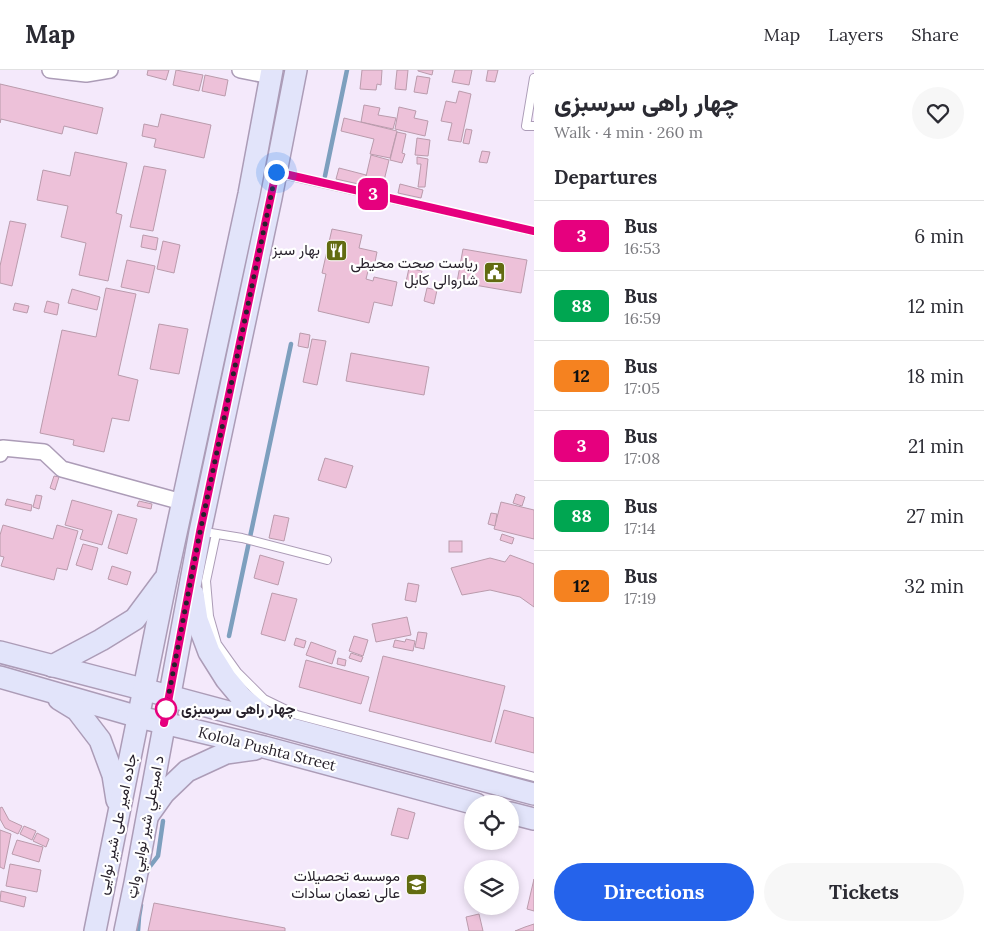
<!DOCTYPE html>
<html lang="en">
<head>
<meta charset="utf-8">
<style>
	body { margin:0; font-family:Lora,Vazirmatn,serif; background:#f7f7f7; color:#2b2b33; height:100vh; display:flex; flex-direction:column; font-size:19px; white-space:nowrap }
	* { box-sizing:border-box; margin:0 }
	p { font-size:16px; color:#7c7c81 }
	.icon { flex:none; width:28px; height:28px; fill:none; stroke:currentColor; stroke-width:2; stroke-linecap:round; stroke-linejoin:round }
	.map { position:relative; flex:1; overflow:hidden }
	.details { display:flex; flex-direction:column; background:#fff; width:450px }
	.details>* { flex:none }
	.badge { padding:0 10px; border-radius:8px; font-size:18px; line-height:32px }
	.tools { position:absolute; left:464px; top:725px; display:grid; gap:10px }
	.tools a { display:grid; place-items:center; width:55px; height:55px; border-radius:50%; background:#fff; box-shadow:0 2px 8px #0003; font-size:25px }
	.you { position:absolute; width:25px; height:25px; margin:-12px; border:4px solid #fff; border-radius:50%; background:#1a73e8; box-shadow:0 0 0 8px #1a73e833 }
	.map>.badge { position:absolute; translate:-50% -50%; box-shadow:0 0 0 2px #fff }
	h2 { padding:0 20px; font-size:19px; line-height:45px }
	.round { display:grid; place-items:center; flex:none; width:52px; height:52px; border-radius:26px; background:#f7f7f7 }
	.head { display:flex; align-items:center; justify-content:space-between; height:85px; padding:0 20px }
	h1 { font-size:24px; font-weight:800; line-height:38px }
	.cta { display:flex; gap:10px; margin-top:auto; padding:10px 20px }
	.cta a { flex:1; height:58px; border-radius:30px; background:#2563eb; color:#fff; font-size:20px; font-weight:800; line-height:58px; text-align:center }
	.cta a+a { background:#f7f7f7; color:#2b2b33 }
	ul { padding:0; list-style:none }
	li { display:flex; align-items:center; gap:15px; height:70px; padding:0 20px; border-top:1px solid #e1e1e2 }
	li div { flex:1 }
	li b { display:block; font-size:19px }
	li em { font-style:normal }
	li .badge { min-width:55px; font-weight:700; text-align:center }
	header { display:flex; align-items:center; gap:30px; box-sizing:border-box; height:70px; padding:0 25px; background:#fff; border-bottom:1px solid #e1e1e2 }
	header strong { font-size:24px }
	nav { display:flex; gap:28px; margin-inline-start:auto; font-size:18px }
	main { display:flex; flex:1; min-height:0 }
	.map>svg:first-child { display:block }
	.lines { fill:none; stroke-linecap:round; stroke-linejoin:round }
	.stream { stroke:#7d9fbe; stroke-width:4.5 }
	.building { fill:#edc1d9; stroke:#ba9bac }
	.lane-casing { stroke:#ac9cb7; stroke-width:10 }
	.street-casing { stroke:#ac9cb7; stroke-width:18 }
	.secondary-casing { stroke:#ac9cb7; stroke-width:24 }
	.lane { stroke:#fff; stroke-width:8 }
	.street { stroke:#fff; stroke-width:15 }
	.secondary { stroke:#e2e4fa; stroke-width:21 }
	.line-casing { stroke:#fff; stroke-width:11 }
	.line { stroke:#e6007e; stroke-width:8 }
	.walk { stroke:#28222c; stroke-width:5; stroke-dasharray:0 9 }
	.stop-dot { fill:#fff; stroke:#e6007e; stroke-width:2.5 }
	.labels { text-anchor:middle; stroke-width:4.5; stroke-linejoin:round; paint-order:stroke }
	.poi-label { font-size:15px; fill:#28222c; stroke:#fff; text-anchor:end }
	.stop-label { font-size:15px; font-weight:bold; fill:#28222c; stroke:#fff; text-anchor:start }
	.street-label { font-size:15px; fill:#28222c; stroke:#fff }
</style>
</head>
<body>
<header>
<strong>Map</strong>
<nav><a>Map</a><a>Layers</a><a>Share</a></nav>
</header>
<main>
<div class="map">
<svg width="534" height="861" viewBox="0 0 534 861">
	<rect width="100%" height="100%" fill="#f4e9fb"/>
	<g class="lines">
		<g class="stream">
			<polyline points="325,106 347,0"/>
			<polyline points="229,566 291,274"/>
			<polyline points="147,803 148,799 158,786 163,751"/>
			<polyline points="138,861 139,847 141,835"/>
		</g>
	</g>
	<g class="building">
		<polygon points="148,0 169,0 166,10 147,5"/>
		<polygon points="176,0 203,5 199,21 173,15"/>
		<polygon points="362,0 382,0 381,15 377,14 376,20 360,19"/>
		<polygon points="397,0 408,0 406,20 395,19"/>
		<polygon points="418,0 433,0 432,5 418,1"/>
		<polygon points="455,0 472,0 469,15 452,12"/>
		<polygon points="488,0 498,0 495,12 486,11"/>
		<polygon points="205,5 228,10 225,26 202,21"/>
		<polygon points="417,6 430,8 427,24 414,22"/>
		<polygon points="0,14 103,38 97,64 64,56 62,64 1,49 0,53"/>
		<polygon points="459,21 471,24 461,72 448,70 452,53 441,51 446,31 456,33"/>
		<polygon points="364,35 380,38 378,45 396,48 393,59 361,52"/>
		<polygon points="399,37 416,41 414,48 428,51 425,66 395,59"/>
		<polygon points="161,44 211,55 204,88 154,77 156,69 142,66 144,54 158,57"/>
		<polygon points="344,48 397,61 390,88 370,84 374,69 341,61"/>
		<polygon points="466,59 472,60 469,74 463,73"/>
		<polygon points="397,62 406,64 402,83 405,84 402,93 390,90"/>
		<polygon points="417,68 430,70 428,86 415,85"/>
		<polygon points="482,81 490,82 487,93 479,92"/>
		<polygon points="75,82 127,93 116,143 122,145 108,211 79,205 86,173 61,167 68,136 37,130 43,100 70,106"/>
		<polygon points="371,85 389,90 382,119 364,115"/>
		<polygon points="417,87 428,89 425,117 418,117 421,94 417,94"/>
		<polygon points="144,96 166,100 153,161 130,157"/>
		<polygon points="339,98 366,105 363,115 336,109"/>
		<polygon points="400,114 423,120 421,128 398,123"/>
		<polygon points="10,151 26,154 12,216 0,213 0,196"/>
		<polygon points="332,159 362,165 359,178 377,182 373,202 368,201 366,209 373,211 374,207 397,212 392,236 374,232 369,253 318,241 326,204 322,203"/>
		<polygon points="143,165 158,168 156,180 141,177"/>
		<polygon points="163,171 180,175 174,203 157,199"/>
		<polygon points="463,179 527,190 521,223 457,212"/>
		<polygon points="127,190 155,196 149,223 121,217"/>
		<polygon points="409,198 422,201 418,215 406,212"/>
		<polygon points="106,218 136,224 118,305 138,310 129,351 112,348 104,382 73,375 74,370 40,363 62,260 96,267"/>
		<polygon points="427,218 437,220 434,234 424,231"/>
		<polygon points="72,219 100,227 97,240 68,233"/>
		<polygon points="47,231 59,234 57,245 44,242"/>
		<polygon points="15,233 29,236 27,243 13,240"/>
		<polygon points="159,254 188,259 179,304 150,299"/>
		<polygon points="300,263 310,265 308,278 298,276"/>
		<polygon points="312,269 326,271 317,315 303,312"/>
		<polygon points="351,283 429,297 424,325 346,311"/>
		<polygon points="325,388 353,396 346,418 318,410"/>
		<polygon points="54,406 59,407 55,420 50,418"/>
		<polygon points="516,424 525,427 522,436 513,433"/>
		<polygon points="36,425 42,426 39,439 33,437"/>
		<polygon points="7,429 32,435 31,441 5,435"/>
		<polygon points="72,430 112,441 102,475 80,469 83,460 65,455"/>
		<polygon points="139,431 152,434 151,439 137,436"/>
		<polygon points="501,432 534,440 534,469 494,459"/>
		<polygon points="491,443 497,444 495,456 488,454"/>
		<polygon points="118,444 137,449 127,484 108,478"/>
		<polygon points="274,445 289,448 284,471 269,468"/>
		<polygon points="3,455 53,469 57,455 78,461 67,500 57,498 54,510 1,496 4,487 0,486 0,465"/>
		<polygon points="502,464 514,468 512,474 500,470"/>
		<rect x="449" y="471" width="13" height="11"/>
		<polygon points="83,474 98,478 92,500 76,495"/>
		<polygon points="260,485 284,492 278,515 254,508"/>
		<polygon points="510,485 534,494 534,537 520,527 490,520 462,525 451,498 490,488 505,492"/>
		<polygon points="112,496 131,502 127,515 108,509"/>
		<polygon points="408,513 419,515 416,532 405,530"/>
		<polygon points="272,523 297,529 285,571 261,564"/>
		<polygon points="407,547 411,565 376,572 372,554"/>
		<polygon points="418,562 427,563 424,579 415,577"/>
		<polygon points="354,566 368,570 363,586 349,581"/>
		<polygon points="296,568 306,571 304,578 294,575"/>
		<polygon points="406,569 415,571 413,581 393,577 395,570 405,572"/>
		<polygon points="311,572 336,581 332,594 306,585"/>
		<polygon points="351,583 363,587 361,592 349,588"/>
		<polygon points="383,586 505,616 491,672 369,641"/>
		<polygon points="338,588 346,590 345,596 337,594"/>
		<polygon points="306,590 369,607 361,634 299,617"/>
		<polygon points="504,640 534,648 534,683 495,673"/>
		<polygon points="2,737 9,750 22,756 18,764 5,758 0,749 0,738"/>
		<polygon points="398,738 415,743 408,769 391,765"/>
		<polygon points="24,756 36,761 32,770 20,764"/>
		<polygon points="0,760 11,764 4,799 0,797"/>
		<polygon points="37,763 49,769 46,777 33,771"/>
		<polygon points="17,770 43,777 39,792 12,784"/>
		<polygon points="10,794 41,800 37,822 6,816"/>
		<polygon points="534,809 534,841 527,839"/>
		<polygon points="1,821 26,827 24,837 0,831"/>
		<polygon points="154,833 285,858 285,861 148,861"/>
		<polygon points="479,844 483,861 469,861 466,847"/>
		<polygon points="534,854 534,861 515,861 525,857"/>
	</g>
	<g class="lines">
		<defs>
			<g id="lane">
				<polyline points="534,8 526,56 534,56"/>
				<polyline points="278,103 534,161"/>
				<polyline points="211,463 242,468 327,490"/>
				<polyline points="216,464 206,511 209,546 217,574 237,602 264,629 297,645 534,707"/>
			</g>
			<g id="street">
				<polyline points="50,0 86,4 110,0"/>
				<polyline points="240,0 271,6"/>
				<polyline points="0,384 3,378 44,382 62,399 182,432"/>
			</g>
			<g id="secondary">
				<polyline points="193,524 197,550 209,582 226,609 241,627 268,650"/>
				<polyline points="0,582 169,626 534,724"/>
				<polyline points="52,596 101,570 135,549 164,510"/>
				<polyline points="0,607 139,647 264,677 476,734"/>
				<polyline points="59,629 77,640 100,670 113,705 117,730"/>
				<polyline points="510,743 534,749"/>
				<polyline points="149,744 164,723 187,701 226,683 255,679"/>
				<polyline points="95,861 167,505 249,124 272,0"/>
				<polyline points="125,861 135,813 200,462 271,128 296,0"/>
			</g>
		</defs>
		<use href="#lane" class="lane-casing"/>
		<use href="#street" class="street-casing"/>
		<use href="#secondary" class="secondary-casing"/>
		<use href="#lane" class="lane"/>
		<use href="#street" class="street"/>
		<use href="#secondary" class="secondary"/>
	</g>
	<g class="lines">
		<defs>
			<polyline id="line" points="164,653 200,462 276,102 534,161"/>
		</defs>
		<use href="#line" class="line-casing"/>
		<use href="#line" class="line"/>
		<polyline class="walk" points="166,639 200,462 276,102"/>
	</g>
	<defs>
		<symbol id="restaurant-square" viewBox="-11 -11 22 22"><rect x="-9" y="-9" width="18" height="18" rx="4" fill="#626b11" stroke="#fff"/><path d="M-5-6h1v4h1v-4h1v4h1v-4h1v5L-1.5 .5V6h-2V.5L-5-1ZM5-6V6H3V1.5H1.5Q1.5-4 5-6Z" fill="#fff"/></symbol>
		<symbol id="civic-square" viewBox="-11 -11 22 22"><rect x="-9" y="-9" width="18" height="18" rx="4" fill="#626b11" stroke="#fff"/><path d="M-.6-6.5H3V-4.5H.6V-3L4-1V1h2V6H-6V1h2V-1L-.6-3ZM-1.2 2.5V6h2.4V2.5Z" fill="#fff"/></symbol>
		<symbol id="university-square" viewBox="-11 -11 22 22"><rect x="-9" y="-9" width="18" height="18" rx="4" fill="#626b11" stroke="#fff"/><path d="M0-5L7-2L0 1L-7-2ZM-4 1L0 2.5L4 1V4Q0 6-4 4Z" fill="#fff"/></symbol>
	</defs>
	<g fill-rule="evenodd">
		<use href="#restaurant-square" x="324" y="168" width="25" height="25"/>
		<use href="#civic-square" x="482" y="190" width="25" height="25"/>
		<use href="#university-square" x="404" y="802" width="25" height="25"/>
	</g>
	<circle class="stop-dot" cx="166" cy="639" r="10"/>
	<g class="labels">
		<g class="poi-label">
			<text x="320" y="185">بهار سبز</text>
			<text x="478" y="198">ریاست صحت محیطی<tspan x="478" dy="17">شاروالی کابل</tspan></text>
			<text x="400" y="811">موسسه تحصیلات<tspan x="400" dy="17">عالی نعمان سادات</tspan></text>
		</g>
		<g class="stop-label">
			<text x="181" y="644">چهار راهی سرسبزی</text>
		</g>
		<g class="street-label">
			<text transform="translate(267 679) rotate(14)" y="5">Kolola Pushta Street</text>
			<text transform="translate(117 754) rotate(-78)" y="5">جاده امیر علی شیر نوایی</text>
			<text transform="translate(145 757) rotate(-79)" y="5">د امیرعلي شیر نوايي واټ</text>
		</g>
	</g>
</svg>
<div class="tools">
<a><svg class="icon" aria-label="locate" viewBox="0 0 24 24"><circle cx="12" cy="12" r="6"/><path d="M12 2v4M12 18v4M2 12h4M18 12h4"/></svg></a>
<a><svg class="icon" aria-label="layers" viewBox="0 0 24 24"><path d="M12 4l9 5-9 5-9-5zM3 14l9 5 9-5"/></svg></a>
</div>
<div class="you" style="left:276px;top:102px"></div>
<b class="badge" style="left:373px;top:124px;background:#e6007e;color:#fff">3</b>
</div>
<section class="details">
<div class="head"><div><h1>چهار راهی سرسبزی</h1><p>Walk · 4 min · 260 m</p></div><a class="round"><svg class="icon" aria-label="heart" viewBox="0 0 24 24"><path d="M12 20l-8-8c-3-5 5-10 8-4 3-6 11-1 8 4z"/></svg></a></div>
<h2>Departures</h2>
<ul>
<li><span class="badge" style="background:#e6007e;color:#fff">3</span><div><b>Bus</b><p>16:53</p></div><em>6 min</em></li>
<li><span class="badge" style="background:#00a651;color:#fff">88</span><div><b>Bus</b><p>16:59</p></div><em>12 min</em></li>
<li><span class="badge" style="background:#f58220;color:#111">12</span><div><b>Bus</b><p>17:05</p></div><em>18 min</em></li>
<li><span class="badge" style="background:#e6007e;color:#fff">3</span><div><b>Bus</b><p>17:08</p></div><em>21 min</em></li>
<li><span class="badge" style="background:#00a651;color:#fff">88</span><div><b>Bus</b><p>17:14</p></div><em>27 min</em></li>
<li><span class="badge" style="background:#f58220;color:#111">12</span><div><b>Bus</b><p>17:19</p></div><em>32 min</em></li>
</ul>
<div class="cta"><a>Directions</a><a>Tickets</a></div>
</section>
</main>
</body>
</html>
